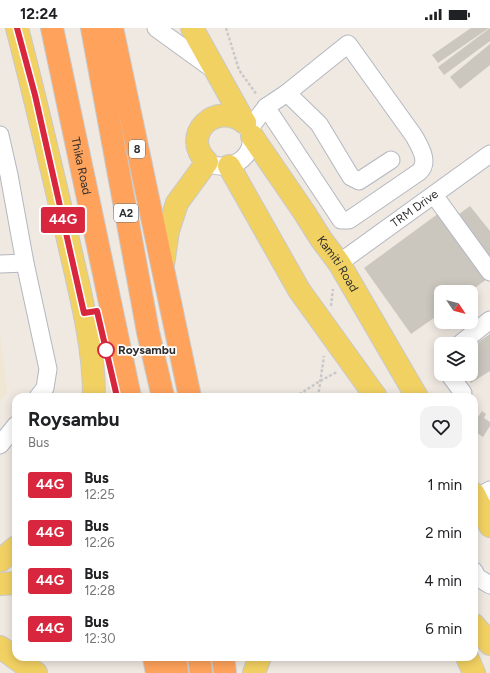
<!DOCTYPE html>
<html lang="en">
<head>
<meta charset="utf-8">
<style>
	body { margin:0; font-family:Figtree,sans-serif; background:#f2f2f2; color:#202124; height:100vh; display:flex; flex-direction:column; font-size:15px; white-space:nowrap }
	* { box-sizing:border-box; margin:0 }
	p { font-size:13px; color:#757577 }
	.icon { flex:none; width:22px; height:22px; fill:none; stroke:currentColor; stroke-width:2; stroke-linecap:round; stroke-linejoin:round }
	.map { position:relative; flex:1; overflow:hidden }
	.drawer { position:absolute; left:12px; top:365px; width:466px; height:268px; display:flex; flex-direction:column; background:#fff; border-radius:12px; box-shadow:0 2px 10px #0003 }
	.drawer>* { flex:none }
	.badge { padding:0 8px; border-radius:3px; font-size:14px; line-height:26px }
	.needle { width:26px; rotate:125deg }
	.tools { position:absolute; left:434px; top:257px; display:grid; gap:8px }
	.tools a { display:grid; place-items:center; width:44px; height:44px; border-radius:8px; background:#fff; box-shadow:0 2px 10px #0003; font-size:20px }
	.map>.badge { position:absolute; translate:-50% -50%; box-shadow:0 0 0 2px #fff }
	.round { display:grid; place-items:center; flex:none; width:42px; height:42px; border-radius:12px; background:#f2f2f2 }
	.overview { display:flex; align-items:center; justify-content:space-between; height:68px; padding:0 16px }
	h1 { font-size:19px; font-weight:700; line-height:30px }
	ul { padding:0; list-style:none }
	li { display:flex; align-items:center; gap:12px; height:48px; padding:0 16px }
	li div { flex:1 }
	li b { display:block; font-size:15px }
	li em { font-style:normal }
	li .badge { min-width:44px; font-weight:700; text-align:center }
	.status { display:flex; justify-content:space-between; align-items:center; height:28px; padding:0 20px; background:#fff; direction:ltr }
	.status svg { height:11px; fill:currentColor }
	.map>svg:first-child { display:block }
	.education { fill:#f0e6d1 }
	.building { fill:#cbc7bf }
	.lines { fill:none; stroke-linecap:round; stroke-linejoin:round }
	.minor-casing { stroke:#b4b7c1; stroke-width:19 }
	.major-casing { stroke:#c9c9c9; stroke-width:24 }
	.highway-casing { stroke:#c9c9c9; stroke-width:24 }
	.path { stroke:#c9c9c9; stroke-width:2.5; stroke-dasharray:3 2; stroke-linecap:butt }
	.minor { stroke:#fff; stroke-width:17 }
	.major { stroke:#f2d163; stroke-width:22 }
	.highway { stroke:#ffa35c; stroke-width:22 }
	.line-casing { stroke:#fff; stroke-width:9 }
	.line { stroke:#d7263d; stroke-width:6 }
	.stop-dot { fill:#fff; stroke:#d7263d; stroke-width:2 }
	.labels { text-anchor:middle; stroke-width:3.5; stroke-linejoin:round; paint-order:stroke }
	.shield { fill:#fff; stroke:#6d6d6d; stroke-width:1 }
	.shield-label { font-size:11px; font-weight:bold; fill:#2e2e2e }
	.street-label { font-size:12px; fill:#2e2e2e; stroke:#fff }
	.stop-label { font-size:12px; font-weight:bold; fill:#2e2e2e; stroke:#fff; text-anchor:start }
</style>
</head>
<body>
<div class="status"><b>12:24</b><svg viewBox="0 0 49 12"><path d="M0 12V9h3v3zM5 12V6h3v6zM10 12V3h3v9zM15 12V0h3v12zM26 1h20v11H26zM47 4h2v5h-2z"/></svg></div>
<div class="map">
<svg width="490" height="645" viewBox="0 0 490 645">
	<rect width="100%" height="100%" fill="#efe9e1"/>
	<polygon class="education" points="0,308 7,364 0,373"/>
	<g class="building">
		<polygon points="471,0 489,0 438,35 432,27"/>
		<polygon points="490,0 490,13 444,47 438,39"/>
		<polygon points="490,16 490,37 460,61 450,49"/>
		<polygon points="470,178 490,203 490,233 455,189"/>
		<polygon points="439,185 487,251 469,264 441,264 441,285 411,306 364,240"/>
		<polygon points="490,306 490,343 471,355 465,346 471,346 471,319"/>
		<polygon points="482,383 486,386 484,390 490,394 490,398 483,409 474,403 474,395"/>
	</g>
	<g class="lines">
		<defs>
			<g id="minor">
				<polyline points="156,0 214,42"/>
				<path d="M 266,79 L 341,192 L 349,192 L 419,144 C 430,134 420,119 414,108 L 348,16 L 287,65 L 319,96 L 351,149 L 359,153 L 391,132"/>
				<polyline points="249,101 266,79 287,65"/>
				<polyline points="0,107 9,147 25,235 48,341 45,360 38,369"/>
				<path d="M 207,134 C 232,148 261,124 248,101"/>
				<polyline points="434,167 490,244"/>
				<path id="s1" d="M 339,235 L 490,126"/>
				<polyline points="0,236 25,235"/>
				<polyline points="460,316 490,292"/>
				<polyline points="449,346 463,365"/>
				<polyline points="0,417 16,397"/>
				<polyline points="476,470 490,462"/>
				<polyline points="474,543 477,549 490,557"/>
			</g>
			<g id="major">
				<path d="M 17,0 C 35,69 51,138 67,207 C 79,261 94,314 94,369"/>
				<polyline points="192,0 245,95"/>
				<path id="s2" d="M 252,108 L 304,184 L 321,211 L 339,235 L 417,369"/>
				<polyline points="229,138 299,262 376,369"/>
				<path d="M 163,237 L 168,203 L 177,175 L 207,134 C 179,107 216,72 245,95"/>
				<polyline points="474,466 490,498"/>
				<polyline points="0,533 16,519"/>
				<polyline points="0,556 16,555"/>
				<polyline points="474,597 490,616"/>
				<polyline points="0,619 36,645"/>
				<polyline points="467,629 474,645"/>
				<polyline points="254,645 260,629"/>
			</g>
			<g id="highway">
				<path id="s3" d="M 52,0 L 130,369"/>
				<polyline points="92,0 148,304 163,369"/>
				<polyline points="112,0 190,369"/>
				<polyline points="154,629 157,645"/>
				<polyline points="175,629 177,645"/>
				<polyline points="199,629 201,645"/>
				<polyline points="223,629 225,645"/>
			</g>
		</defs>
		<use href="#minor" class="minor-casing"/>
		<use href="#major" class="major-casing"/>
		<use href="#highway" class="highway-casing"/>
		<g class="path">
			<polyline points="226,0 239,42 257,67"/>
			<polyline points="331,278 333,261"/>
			<polyline points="295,369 320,353 337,344"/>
			<polyline points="318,369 324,328"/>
		</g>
		<use href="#minor" class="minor"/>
		<use href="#major" class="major"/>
		<use href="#highway" class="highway"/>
	</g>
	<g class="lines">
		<defs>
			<polyline id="line" points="17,0 35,67 84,285 97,283 117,369"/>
		</defs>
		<use href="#line" class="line-casing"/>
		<use href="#line" class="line"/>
	</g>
	<circle class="stop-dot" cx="106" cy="322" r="8"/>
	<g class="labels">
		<g class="shield">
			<rect x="129" y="112" width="16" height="18" rx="3"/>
			<rect x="114" y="176" width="24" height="18" rx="3"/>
		</g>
		<g class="shield-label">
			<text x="137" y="125">8</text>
			<text x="126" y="189">A2</text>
		</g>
		<g class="street-label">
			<text dy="4" stroke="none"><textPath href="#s3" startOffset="141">Thika Road</textPath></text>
			<text dy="4" stroke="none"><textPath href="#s1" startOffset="93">TRM Drive</textPath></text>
			<text dy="4" stroke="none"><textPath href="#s2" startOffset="154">Kamiti Road</textPath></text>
		</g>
		<g class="stop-label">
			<text x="118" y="326">Roysambu</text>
		</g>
	</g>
</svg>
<div class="tools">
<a><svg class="needle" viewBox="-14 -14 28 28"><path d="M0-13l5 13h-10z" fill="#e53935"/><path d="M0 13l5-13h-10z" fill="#757577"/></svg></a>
<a><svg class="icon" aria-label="layers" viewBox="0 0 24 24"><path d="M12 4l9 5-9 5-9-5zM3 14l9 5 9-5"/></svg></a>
</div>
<b class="badge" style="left:63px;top:192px;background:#d7263d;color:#fff">44G</b>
<section class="drawer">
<div class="overview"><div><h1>Roysambu</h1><p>Bus</p></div><a class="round"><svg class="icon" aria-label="heart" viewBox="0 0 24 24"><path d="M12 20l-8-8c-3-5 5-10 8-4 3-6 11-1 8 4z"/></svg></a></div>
<ul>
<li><span class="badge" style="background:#d7263d;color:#fff">44G</span><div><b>Bus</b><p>12:25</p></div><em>1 min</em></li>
<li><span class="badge" style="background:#d7263d;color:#fff">44G</span><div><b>Bus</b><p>12:26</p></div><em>2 min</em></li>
<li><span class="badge" style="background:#d7263d;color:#fff">44G</span><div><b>Bus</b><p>12:28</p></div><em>4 min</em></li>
<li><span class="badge" style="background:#d7263d;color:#fff">44G</span><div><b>Bus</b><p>12:30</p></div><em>6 min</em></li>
</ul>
</section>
</div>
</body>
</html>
